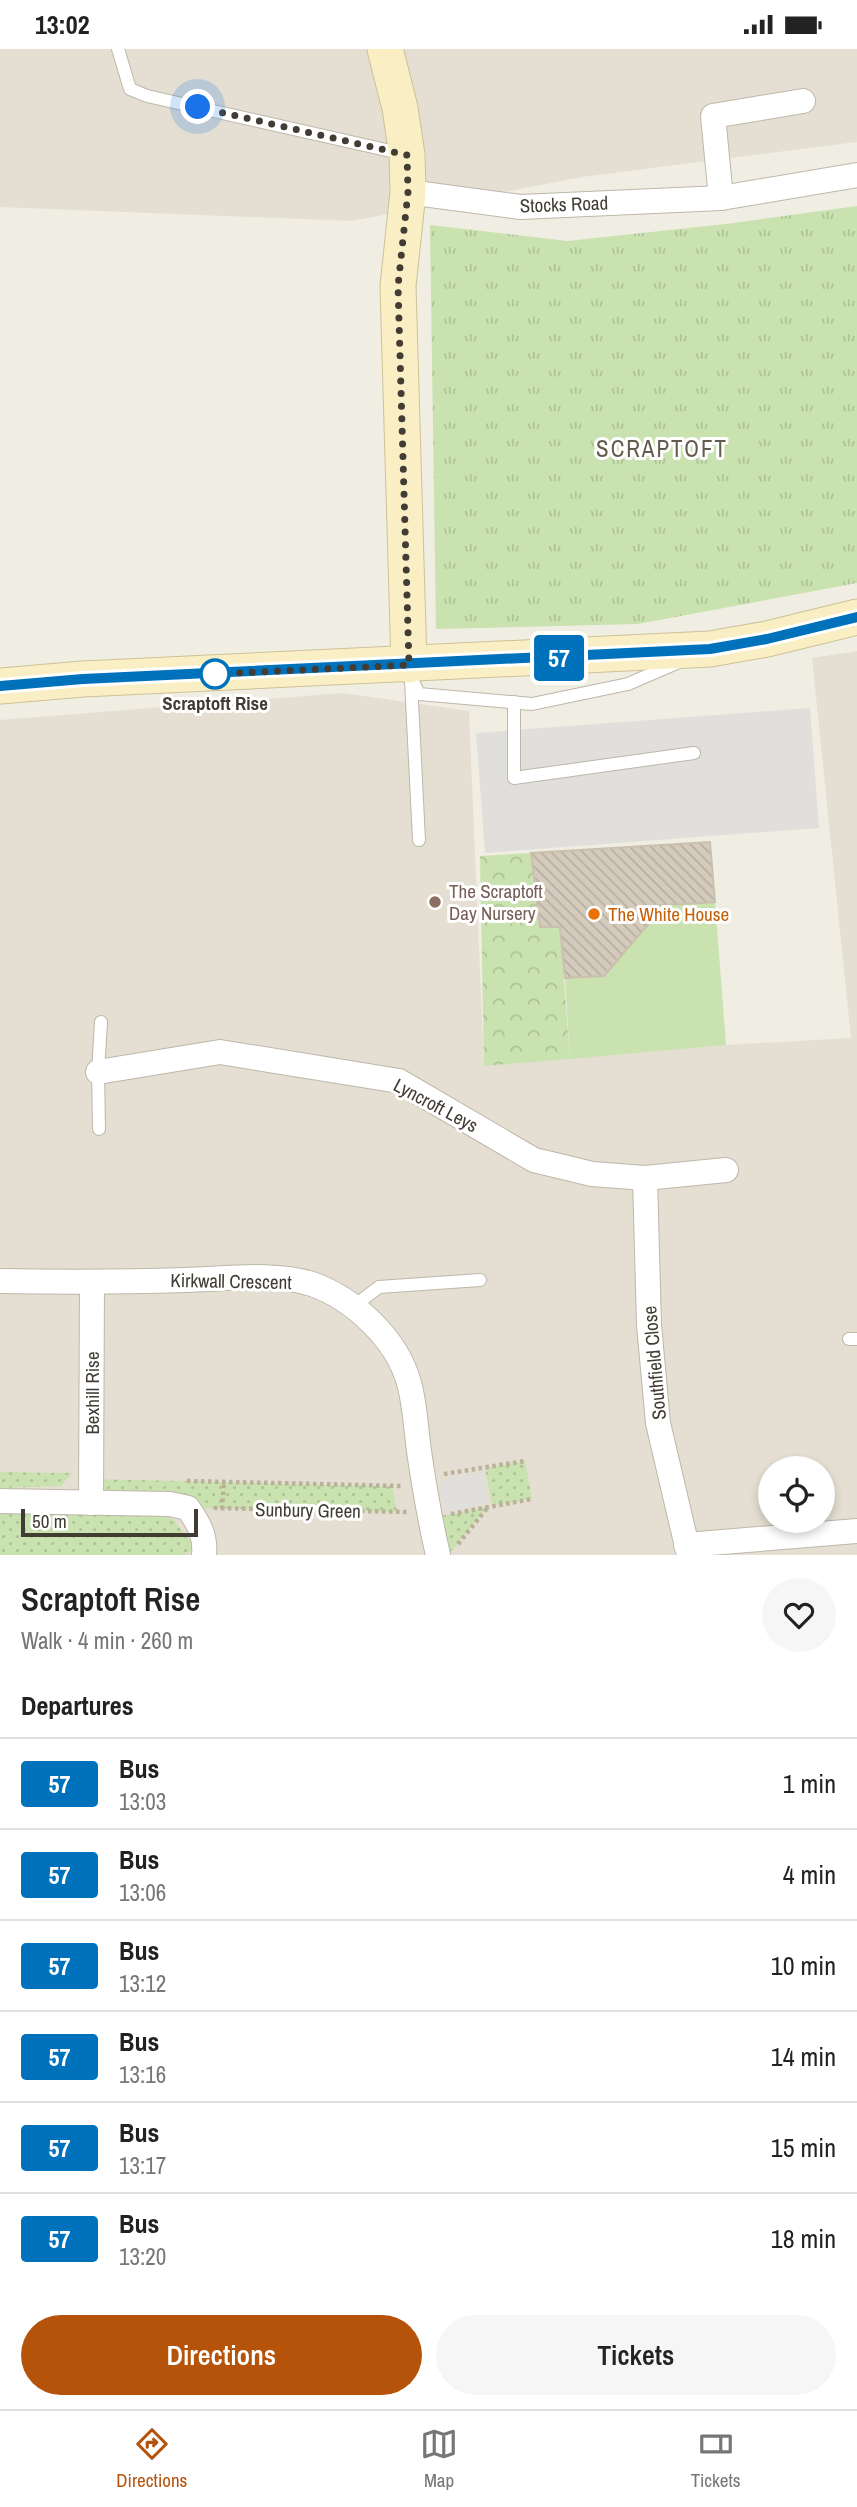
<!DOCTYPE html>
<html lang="en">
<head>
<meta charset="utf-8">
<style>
	body { margin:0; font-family:"Archivo Narrow",sans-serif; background:#f6f6f6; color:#222; height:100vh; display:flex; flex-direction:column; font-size:26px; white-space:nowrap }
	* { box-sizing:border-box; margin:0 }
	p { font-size:23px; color:#767676 }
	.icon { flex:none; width:38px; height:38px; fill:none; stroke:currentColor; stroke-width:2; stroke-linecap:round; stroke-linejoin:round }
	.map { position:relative; height:1506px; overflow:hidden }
	.side { display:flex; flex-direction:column; background:#fff; flex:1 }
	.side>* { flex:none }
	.badge { padding:0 14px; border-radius:5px; font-size:24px; line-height:46px }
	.buttons { position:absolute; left:758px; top:1407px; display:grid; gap:14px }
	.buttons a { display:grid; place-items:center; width:77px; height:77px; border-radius:50%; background:#fff; box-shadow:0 4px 10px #0003; font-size:35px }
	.scale { position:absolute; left:21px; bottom:18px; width:177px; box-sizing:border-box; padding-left:7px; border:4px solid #413d34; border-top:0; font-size:19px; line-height:24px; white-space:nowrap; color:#413d34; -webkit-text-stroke:5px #fff; paint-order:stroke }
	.you { position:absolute; width:35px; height:35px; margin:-18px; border:5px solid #fff; border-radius:50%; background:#1a73e8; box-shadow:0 0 0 10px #1a73e833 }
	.map>.badge { position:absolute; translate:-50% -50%; box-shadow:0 0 0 4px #fff }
	h2 { padding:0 21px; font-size:26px; line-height:63px }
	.round { display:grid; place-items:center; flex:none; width:74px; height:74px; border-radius:37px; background:#f6f6f6 }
	.summary { display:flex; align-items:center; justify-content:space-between; height:119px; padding:0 21px }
	h1 { font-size:33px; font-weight:600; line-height:52px }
	.cta { display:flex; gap:14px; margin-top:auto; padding:14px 21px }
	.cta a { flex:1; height:80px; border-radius:42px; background:#b45309; color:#fff; font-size:28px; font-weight:600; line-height:80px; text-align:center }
	.cta a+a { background:#f6f6f6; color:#222 }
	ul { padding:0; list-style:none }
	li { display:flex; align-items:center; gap:21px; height:91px; padding:0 21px; border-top:2px solid #e0e0e0 }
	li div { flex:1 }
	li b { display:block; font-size:26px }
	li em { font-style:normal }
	li .badge { min-width:77px; font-weight:700; text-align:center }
	.status { display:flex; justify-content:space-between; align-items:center; height:49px; padding:0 35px; background:#fff; direction:ltr }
	.status svg { height:19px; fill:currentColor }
	.dock { display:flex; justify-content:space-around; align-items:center; height:98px; border-top:2px solid #e0e0e0; background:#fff; font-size:19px; color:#767676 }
	.dock a { display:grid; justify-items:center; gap:4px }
	.dock .selected { color:#b45309 }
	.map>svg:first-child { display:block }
	.residential { fill:#e4dfd2; fill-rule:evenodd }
	.grass { fill:url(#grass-dots) }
	.forest { fill:url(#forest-crowns) }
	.park { fill:url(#park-tufts) }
	.garden { fill:#c9e2af }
	.parking { fill:#e1dfdc }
	.building { fill:url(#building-back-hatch); stroke:#cbc0ae; stroke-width:2 }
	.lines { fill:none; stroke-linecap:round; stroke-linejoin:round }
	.lane-casing { stroke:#beb7aa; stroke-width:14 }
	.street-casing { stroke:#beb7aa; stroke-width:26 }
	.secondary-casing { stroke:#cdc196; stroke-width:37 }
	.path { stroke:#bbb099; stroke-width:4.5; stroke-dasharray:3.5 3.5; stroke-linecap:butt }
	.lane { stroke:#fff; stroke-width:12 }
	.street { stroke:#fff; stroke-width:24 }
	.secondary { stroke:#faeec4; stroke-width:35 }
	.line-casing { stroke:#fff; stroke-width:16 }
	.line { stroke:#0072bc; stroke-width:10 }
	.walk { stroke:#413d34; stroke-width:7; stroke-dasharray:0 12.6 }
	.stop-dot { fill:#fff; stroke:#0072bc; stroke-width:3.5 }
	.education-dot { fill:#8d6e63; stroke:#fff; stroke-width:2.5 }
	.food-dot { fill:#e8710a; stroke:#fff; stroke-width:2.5 }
	.labels { text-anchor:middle; stroke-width:6; stroke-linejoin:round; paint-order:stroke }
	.street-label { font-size:19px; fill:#413d34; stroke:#fff }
	.stop-label { font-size:19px; font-weight:bold; fill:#413d34; stroke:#fff }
	.education-label { font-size:19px; fill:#785e54; stroke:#fff; text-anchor:start }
	.food-label { font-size:19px; fill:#c56008; stroke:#fff; text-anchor:start }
	.quarter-label { font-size:23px; letter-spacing:2px; fill:#635b4c; stroke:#fff }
</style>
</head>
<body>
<div class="status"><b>13:02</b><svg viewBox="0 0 49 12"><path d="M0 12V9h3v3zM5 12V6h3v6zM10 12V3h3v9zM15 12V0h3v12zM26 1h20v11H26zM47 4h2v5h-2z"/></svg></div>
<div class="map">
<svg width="857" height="1506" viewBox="0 0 857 1506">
	<defs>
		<pattern id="grass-dots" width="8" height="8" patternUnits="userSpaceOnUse" patternTransform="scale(1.75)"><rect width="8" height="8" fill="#c9e2af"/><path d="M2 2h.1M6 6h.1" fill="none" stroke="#aec397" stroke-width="1.8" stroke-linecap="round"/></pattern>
		<pattern id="forest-crowns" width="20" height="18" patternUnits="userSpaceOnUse" patternTransform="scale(1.75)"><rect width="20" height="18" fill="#c9e2af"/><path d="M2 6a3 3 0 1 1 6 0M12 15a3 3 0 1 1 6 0" fill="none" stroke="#aec397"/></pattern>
		<pattern id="park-tufts" width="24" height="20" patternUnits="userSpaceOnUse" patternTransform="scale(1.75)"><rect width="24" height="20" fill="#c9e2af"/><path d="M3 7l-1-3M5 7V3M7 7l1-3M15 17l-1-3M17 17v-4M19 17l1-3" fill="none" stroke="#aec397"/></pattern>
		<pattern id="building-back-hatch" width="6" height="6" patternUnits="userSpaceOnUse" patternTransform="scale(1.75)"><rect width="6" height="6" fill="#d4cbbd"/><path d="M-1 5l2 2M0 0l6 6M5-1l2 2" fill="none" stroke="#b7afa3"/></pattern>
	</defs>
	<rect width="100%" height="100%" fill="#f0ede3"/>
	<g class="residential">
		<polygon points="0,0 857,0 857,93 582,128 352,172 0,158"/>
		<path d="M 857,602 L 857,1506 L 0,1506 L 0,671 L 343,644 L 469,662 L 484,1017 L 726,996 L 851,989 L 812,609 ZM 770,1419 L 822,1419 L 822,1472 L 770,1472 Z"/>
	</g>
	<g class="grass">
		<polygon points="525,1412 532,1450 492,1457 485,1419"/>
		<polygon points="0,1423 72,1424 61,1437 0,1439"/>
		<polygon points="91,1430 392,1437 397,1463 188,1459 91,1449"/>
		<polygon points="488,1458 448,1506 430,1469"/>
		<polygon points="0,1459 169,1465 194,1497 187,1506 0,1506"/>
	</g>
	<polygon class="forest" points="531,804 540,878 560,878 570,1010 484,1017 480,807"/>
	<polygon class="park" points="857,157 857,534 638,575 436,580 430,176 567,192 726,175"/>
	<polygon class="garden" points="715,853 726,996 570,1010 565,929 604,927 651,872 650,857"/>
	<g class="parking">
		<polygon points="810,659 819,779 485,804 476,684"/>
		<polygon points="483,1422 487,1454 445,1463 440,1432"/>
	</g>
	<polygon class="building" points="710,793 715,853 650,857 651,872 604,927 565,929 560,878 540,878 531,804"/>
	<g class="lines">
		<defs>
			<g id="lane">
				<polyline points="118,0 130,40 147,47 404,105"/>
				<polyline points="409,616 411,628 419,645 532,655 628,635 679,613"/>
				<polyline points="411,632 419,791"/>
				<polyline points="514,653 514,729 694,704"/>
				<polyline points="99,1080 98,1023 101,973"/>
				<polyline points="354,1257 379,1238 480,1231"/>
				<polyline points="849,1290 857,1290"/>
			</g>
			<g id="street">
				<polyline points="408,143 521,158 721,149 857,126"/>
				<polyline points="721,149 713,67 803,52"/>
				<polyline points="98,1023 220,1003 399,1032 534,1111 592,1125 645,1129 726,1121"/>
				<polyline points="645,1129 649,1276 658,1374 689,1506"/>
				<path d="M 0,1232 C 62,1233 123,1233 185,1231 C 223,1230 276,1223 312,1235 C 354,1250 397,1290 409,1334 C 415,1355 416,1380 419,1402 C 424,1437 430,1471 438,1506"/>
				<path d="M 0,1452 L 170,1455 L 188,1459 C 199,1475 206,1487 204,1506"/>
				<polyline points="91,1454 92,1233"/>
				<polyline points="686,1496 857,1482"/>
			</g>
			<g id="secondary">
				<polyline points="385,0 400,59 407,106 408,143 398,237 409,616"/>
				<polyline points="0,637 83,630 710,600 767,590 857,568"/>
			</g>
		</defs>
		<use href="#lane" class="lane-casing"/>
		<use href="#street" class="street-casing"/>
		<use href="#secondary" class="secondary-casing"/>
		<g class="path">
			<polyline points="444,1425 525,1412"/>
			<polyline points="187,1432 402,1437"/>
			<polyline points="214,1459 408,1463"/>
			<polyline points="222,1460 224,1433"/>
			<polyline points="451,1465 532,1450"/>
			<polyline points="458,1495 488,1458"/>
		</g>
		<use href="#lane" class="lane"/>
		<use href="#street" class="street"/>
		<use href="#secondary" class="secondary"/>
	</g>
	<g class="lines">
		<defs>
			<polyline id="line" points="0,637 83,630 710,600 767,590 857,568"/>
		</defs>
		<use href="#line" class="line-casing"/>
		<use href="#line" class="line"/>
		<polyline class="walk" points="198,58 407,106 408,143 398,237 409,616 215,625"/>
	</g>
	<circle class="stop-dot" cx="215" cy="625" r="14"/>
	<circle class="education-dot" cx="435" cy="853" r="7"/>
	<circle class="food-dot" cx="594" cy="865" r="7"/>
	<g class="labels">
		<g class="street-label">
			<text transform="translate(564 155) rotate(-2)" y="7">Stocks Road</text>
			<text transform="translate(436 1056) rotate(28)" y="7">Lyncroft Leys</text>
			<text transform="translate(231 1232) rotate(1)" y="7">Kirkwall Crescent</text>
			<text transform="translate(654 1314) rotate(-95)" y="7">Southfield Close</text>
			<text transform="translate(92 1344) rotate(-90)" y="7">Bexhill Rise</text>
			<text transform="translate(308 1461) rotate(1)" y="7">Sunbury Green</text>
		</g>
		<g class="stop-label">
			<text x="215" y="661">Scraptoft Rise</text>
		</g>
		<g class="education-label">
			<text x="449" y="849">The Scraptoft<tspan x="449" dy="22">Day Nursery</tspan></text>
		</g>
		<g class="food-label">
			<text x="608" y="872">The White House</text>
		</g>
		<g class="quarter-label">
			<text x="662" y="408">SCRAPTOFT</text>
		</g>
	</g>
</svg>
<div class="buttons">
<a><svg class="icon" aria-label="locate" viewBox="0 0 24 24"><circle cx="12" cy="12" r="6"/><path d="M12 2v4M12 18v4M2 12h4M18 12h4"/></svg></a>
</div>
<div class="scale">50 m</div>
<div class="you" style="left:198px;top:58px"></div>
<b class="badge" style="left:559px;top:609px;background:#0072bc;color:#fff">57</b>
</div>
<section class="side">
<div class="summary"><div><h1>Scraptoft Rise</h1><p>Walk · 4 min · 260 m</p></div><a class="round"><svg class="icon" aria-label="heart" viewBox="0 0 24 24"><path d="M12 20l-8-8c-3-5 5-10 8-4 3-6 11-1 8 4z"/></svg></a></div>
<h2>Departures</h2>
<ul>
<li><span class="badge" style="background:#0072bc;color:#fff">57</span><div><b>Bus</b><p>13:03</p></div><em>1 min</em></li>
<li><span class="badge" style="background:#0072bc;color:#fff">57</span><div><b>Bus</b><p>13:06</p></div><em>4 min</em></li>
<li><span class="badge" style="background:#0072bc;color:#fff">57</span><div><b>Bus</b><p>13:12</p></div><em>10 min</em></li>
<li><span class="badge" style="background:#0072bc;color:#fff">57</span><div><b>Bus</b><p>13:16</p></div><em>14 min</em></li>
<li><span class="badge" style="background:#0072bc;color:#fff">57</span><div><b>Bus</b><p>13:17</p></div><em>15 min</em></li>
<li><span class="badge" style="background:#0072bc;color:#fff">57</span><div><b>Bus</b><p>13:20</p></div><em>18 min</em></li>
</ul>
<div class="cta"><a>Directions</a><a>Tickets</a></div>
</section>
<nav class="dock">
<a class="selected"><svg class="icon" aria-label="directions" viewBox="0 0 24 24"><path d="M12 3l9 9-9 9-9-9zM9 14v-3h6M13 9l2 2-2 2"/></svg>Directions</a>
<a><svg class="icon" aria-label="map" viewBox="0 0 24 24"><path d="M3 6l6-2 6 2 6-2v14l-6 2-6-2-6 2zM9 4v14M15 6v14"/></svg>Map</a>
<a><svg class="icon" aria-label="tickets" viewBox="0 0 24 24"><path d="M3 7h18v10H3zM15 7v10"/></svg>Tickets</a>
</nav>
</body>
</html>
